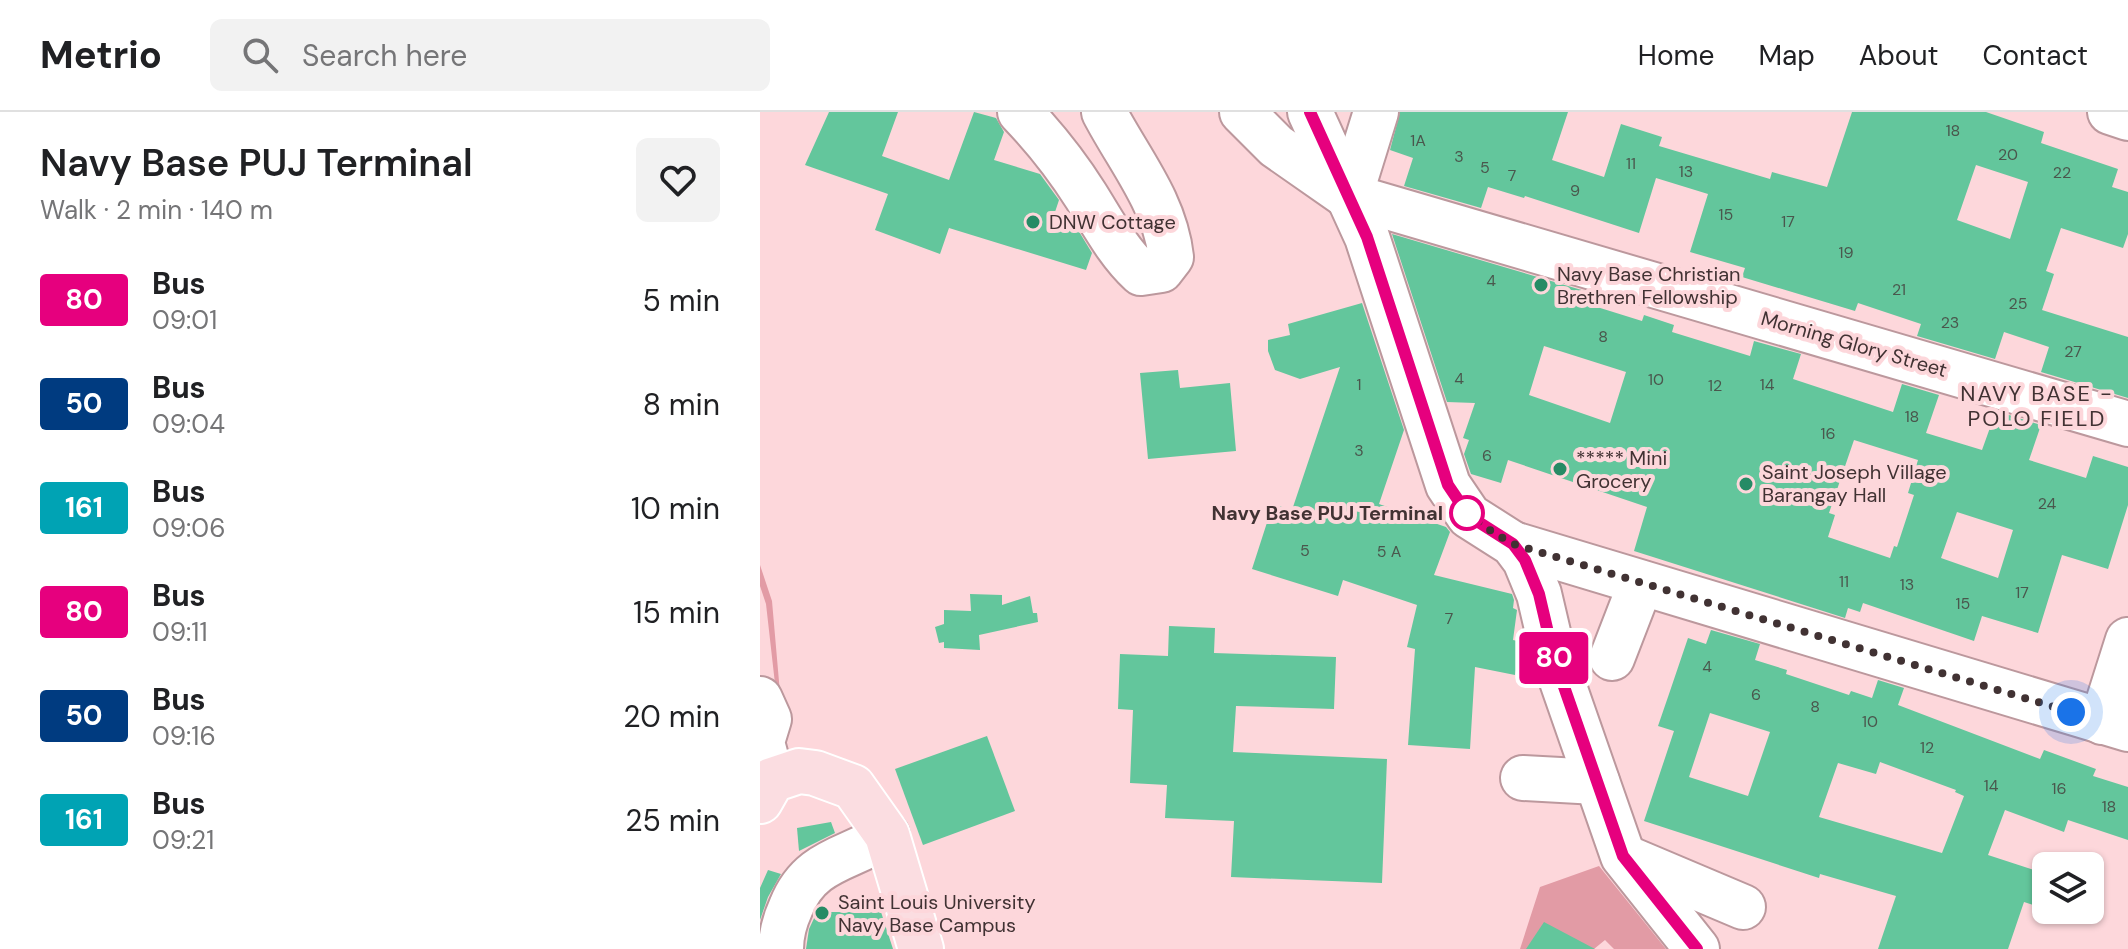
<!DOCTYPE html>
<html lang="en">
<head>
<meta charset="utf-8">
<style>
	body { margin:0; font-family:"DM Sans",sans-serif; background:#f2f2f2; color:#202124; height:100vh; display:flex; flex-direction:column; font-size:30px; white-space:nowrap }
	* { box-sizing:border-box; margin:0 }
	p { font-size:26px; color:#757577 }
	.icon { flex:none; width:44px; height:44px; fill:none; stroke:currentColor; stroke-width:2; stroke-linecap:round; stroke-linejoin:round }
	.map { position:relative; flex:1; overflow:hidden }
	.sheet { display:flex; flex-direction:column; background:#fff; width:760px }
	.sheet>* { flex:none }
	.badge { padding:0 16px; border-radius:6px; font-size:28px; line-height:52px }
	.controls { position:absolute; left:1272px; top:740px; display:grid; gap:16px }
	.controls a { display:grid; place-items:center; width:72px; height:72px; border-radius:12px; background:#fff; box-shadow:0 2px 6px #0004; font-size:40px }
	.you { position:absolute; width:40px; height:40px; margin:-20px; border:6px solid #fff; border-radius:50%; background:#1a73e8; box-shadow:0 0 0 12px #1a73e833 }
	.map>.badge { position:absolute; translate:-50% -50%; box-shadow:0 0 0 4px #fff }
	.round { display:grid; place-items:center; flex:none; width:84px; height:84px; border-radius:12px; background:#f2f2f2 }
	.summary { display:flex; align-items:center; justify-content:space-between; height:136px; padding:0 40px }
	h1 { font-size:38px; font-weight:600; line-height:60px }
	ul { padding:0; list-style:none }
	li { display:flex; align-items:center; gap:24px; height:104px; padding:0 40px }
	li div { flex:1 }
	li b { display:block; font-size:30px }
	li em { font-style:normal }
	li .badge { min-width:88px; font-weight:700; text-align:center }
	header { display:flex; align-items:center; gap:48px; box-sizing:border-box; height:112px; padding:0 40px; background:#fff; border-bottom:2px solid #e0e0e0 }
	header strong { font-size:38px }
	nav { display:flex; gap:44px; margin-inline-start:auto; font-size:28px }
	.search { width:560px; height:72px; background:#f2f2f2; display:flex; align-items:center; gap:20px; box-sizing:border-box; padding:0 28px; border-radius:12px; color:#757577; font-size:30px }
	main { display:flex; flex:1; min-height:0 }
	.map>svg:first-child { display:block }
	.green { fill:#e29ba5 }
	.building { fill:#63c69c; fill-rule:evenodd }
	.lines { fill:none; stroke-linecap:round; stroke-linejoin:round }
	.minor-casing { stroke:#bc989d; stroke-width:48 }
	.major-casing { stroke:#fff; stroke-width:48 }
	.minor { stroke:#fff; stroke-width:44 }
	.major { stroke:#fbdde1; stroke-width:44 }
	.line-casing { stroke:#fff; stroke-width:18 }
	.line { stroke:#e6007e; stroke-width:12 }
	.walk { stroke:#413233; stroke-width:8; stroke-dasharray:0 14.4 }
	.poi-dot { fill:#268b65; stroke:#fdd7db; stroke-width:3 }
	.stop-dot { fill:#fff; stroke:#e6007e; stroke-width:4 }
	.labels { text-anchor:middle; stroke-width:8; stroke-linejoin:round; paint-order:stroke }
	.number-label { font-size:16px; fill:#4a574d }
	.poi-label { font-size:20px; fill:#413233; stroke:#fdd7db; text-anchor:start }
	.street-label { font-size:20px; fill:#413233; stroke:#fdd7db }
	.stop-label { font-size:20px; font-weight:bold; fill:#413233; stroke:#fdd7db; text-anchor:end }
	.neighbourhood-label { font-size:22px; letter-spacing:2px; fill:#413233; stroke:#fdd7db }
</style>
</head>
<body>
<header>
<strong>Metrio</strong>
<div class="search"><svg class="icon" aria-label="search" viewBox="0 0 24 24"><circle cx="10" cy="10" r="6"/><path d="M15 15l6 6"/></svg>Search here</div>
<nav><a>Home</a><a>Map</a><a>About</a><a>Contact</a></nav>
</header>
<main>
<section class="sheet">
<div class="summary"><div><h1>Navy Base PUJ Terminal</h1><p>Walk · 2 min · 140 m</p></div><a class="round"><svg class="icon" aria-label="heart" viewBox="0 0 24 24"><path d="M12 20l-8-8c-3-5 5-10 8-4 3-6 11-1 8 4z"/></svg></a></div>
<ul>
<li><span class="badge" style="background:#e6007e;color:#fff">80</span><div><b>Bus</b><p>09:01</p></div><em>5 min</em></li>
<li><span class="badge" style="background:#003b80;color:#fff">50</span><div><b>Bus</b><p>09:04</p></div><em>8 min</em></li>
<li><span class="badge" style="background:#00a3b4;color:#fff">161</span><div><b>Bus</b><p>09:06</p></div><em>10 min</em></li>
<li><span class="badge" style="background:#e6007e;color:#fff">80</span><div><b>Bus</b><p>09:11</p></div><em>15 min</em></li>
<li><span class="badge" style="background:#003b80;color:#fff">50</span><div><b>Bus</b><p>09:16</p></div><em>20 min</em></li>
<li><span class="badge" style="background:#00a3b4;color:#fff">161</span><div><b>Bus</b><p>09:21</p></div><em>25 min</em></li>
</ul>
</section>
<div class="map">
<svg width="1368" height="837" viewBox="0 0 1368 837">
	<rect width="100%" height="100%" fill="#fdd7db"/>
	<g class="green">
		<polygon points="0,453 12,489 22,604 20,616 6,492 0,474"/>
		<polygon points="839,754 906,837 854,837 845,828 834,837 760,837 780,775"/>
	</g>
	<g class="building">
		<polygon points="69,0 138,0 122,44 189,68 214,0 236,6 244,20 234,48 280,62 299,88 294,103 312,108 332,141 326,158 189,116 180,142 115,118 128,82 45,53"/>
		<path d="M 640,0 L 808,0 L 792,48 L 844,65 L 861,12 L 902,25 L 899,34 L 1010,67 L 1012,60 L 1067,75 L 1092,0 L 1226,0 L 1284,20 L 1281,31 L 1358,57 L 1352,75 L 1368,80 L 1368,122 L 1363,136 L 1301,116 L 1286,159 L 1294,162 L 1282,198 L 1368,225 L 1368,286 L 1281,260 L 1289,235 L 1244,220 L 1235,247 L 1157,224 L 1161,212 L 1098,191 L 1095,199 L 982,165 L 985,156 L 930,140 L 948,82 L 896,66 L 879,121 L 765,84 L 764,86 L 728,75 L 721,96 L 644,74 L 653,46 L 630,38 ZM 1216,53 L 1268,70 L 1250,127 L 1197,108 Z"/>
		<path d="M 632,122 L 825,179 L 821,190 L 882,209 L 884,203 L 914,213 L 912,220 L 990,244 L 994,229 L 1041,242 L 1033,267 L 1133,300 L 1142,272 L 1179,283 L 1166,321 L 1222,338 L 1236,299 L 1281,313 L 1269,348 L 1326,366 L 1333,344 L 1368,355 L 1368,393 L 1348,457 L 1302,443 L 1278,521 L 1222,504 L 1214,529 L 1103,491 L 1100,500 L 1088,496 L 1085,506 L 874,439 L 887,395 L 748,348 L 741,371 L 711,362 L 704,342 L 709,328 L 703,326 L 715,291 L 687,290 ZM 784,234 L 866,260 L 850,311 L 769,283 ZM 1094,328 L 1158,348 L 1148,381 L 1154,383 L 1137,435 L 1134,434 L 1130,446 L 1068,425 L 1075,403 L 1069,401 ZM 1197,400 L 1253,418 L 1238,466 L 1181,446 Z"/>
		<polygon points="602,191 644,318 619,392 686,415 690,420 674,463 752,482 754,488 753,496 757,498 753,528 762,530 755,563 715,555 710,637 648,633 655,537 647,535 657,493 583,468 578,484 492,457 513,392 532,398 580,255 540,267 515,258 508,239 508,228 530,223 528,212"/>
		<polygon points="418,258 420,276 470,271 476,339 388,347 380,261"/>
		<polygon points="210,482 242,483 242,493 270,484 273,501 277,501 278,510 219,523 220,538 184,536 184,530 179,531 175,515 184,512 184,498 211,499"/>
		<polygon points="409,514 455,516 454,541 576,545 574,597 476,594 473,640 627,647 622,771 471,765 474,709 405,706 407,673 370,671 373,598 358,597 360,542 408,544"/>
		<path d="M 951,518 L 1000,532 L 995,548 L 1027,558 L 1026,562 L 1089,583 L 1091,579 L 1112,586 L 1118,568 L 1144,576 L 1138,593 L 1280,647 L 1284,638 L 1336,657 L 1333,664 L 1368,675 L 1368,728 L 1308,708 L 1304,720 L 1245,698 L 1228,743 L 1286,762 L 1286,797 L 1264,790 L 1248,837 L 1118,837 L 1136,784 L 1060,762 L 1059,766 L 884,709 L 914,619 L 898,614 L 909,582 L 928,526 L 946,532 ZM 950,601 L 1010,620 L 988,684 L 929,665 ZM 1120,650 L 1196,678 L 1195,680 L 1204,684 L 1182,741 L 1059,705 L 1078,651 L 1116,662 Z"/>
		<polygon points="227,624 255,699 163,733 135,657"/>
		<polygon points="71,710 75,721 39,739 37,716"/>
		<polygon points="8,758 21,762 8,785 0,808 0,776"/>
		<polygon points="57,800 121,800 133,837 46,837 49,817"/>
		<polygon points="784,810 835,837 766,837"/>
	</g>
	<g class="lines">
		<defs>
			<g id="minor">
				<path d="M 260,0 C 285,26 307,54 326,84 C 343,111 358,140 381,161 L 401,158 L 411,145 C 405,90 369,48 344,0"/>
				<polyline points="482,0 516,34 589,85"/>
				<polyline points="550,0 607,125 688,373 709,404 753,432 765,448 779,482 794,546 863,744 937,837"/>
				<polyline points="1350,0 1368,6"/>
				<polyline points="590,84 1368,312"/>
				<polyline points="590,84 616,0"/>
				<polyline points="753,432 1368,617"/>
				<polyline points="852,546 881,471"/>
				<polyline points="0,587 9,607 2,630 12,668"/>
				<polyline points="1342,610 1368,528"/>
				<polyline points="763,666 837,670"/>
				<polyline points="867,746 983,795"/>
				<path d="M 21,837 C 21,823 25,808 31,795 C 50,747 88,748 127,723"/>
			</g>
			<polyline id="major" points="0,689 12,668 39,659 55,661 93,675 127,723 161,837"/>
		</defs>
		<use href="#minor" class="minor-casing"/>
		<use href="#major" class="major-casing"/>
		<use href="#minor" class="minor"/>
		<use href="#major" class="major"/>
	</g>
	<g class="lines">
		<defs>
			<polyline id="line" points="550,0 607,125 688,373 709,404 753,432 765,448 779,482 794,546 863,744 937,837"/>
		</defs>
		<use href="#line" class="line-casing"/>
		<use href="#line" class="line"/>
		<polyline class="walk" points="707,401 734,421 753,432 1311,600"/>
	</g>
	<g class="poi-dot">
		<circle cx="273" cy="110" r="8"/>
		<circle cx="781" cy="173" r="8"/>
		<circle cx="800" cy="357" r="8"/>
		<circle cx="986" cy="372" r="8"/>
		<circle cx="62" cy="801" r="8"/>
	</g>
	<circle class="stop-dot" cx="707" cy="401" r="16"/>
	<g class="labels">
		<g class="number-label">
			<text x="1193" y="24">18</text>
			<text x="658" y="34">1A</text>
			<text x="1248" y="48">20</text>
			<text x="699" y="50">3</text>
			<text x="871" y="57">11</text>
			<text x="725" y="61">5</text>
			<text x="926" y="65">13</text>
			<text x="1302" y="66">22</text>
			<text x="752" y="69">7</text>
			<text x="815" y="84">9</text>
			<text x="966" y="108">15</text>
			<text x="1028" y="115">17</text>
			<text x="1086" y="146">19</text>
			<text x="731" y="174">4</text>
			<text x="1139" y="183">21</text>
			<text x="1258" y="197">25</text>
			<text x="1190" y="216">23</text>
			<text x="843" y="230">8</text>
			<text x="1313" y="245">27</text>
			<text x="699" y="272">4</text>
			<text x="896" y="273">10</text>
			<text x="599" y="278">1</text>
			<text x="1007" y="278">14</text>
			<text x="955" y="279">12</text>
			<text x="1152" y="310">18</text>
			<text x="1068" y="327">16</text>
			<text x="599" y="344">3</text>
			<text x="727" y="349">6</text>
			<text x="1287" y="397">24</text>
			<text x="545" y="444">5</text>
			<text x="629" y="445">5 A</text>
			<text x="1084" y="475">11</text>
			<text x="1147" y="478">13</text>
			<text x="1262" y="486">17</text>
			<text x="1203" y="497">15</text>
			<text x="689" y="512">7</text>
			<text x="947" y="560">4</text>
			<text x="996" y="588">6</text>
			<text x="1055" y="600">8</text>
			<text x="1110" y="615">10</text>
			<text x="1167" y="641">12</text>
			<text x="1231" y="679">14</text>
			<text x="1299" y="682">16</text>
			<text x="1349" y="700">18</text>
		</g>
		<g class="poi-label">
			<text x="289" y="117">DNW Cottage</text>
			<text x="797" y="169">Navy Base Christian<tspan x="797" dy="23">Brethren Fellowship</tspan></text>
			<text x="816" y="353">***** Mini<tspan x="816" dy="23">Grocery</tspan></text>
			<text x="1002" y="367">Saint Joseph Village<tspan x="1002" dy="23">Barangay Hall</tspan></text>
			<text x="78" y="797">Saint Louis University<tspan x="78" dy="23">Navy Base Campus</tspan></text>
		</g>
		<g class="street-label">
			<text transform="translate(1094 232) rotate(16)" y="7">Morning Glory Street</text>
		</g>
		<g class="stop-label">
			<text x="683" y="408">Navy Base PUJ Terminal</text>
		</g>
		<g class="neighbourhood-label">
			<text x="1277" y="289">NAVY BASE -<tspan x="1277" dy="25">POLO FIELD</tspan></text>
		</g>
	</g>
</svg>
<div class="controls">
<a><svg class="icon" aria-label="layers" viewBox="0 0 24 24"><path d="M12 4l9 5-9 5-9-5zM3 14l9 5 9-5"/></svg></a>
</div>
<div class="you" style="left:1311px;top:600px"></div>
<b class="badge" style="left:794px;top:546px;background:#e6007e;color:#fff">80</b>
</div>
</main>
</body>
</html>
